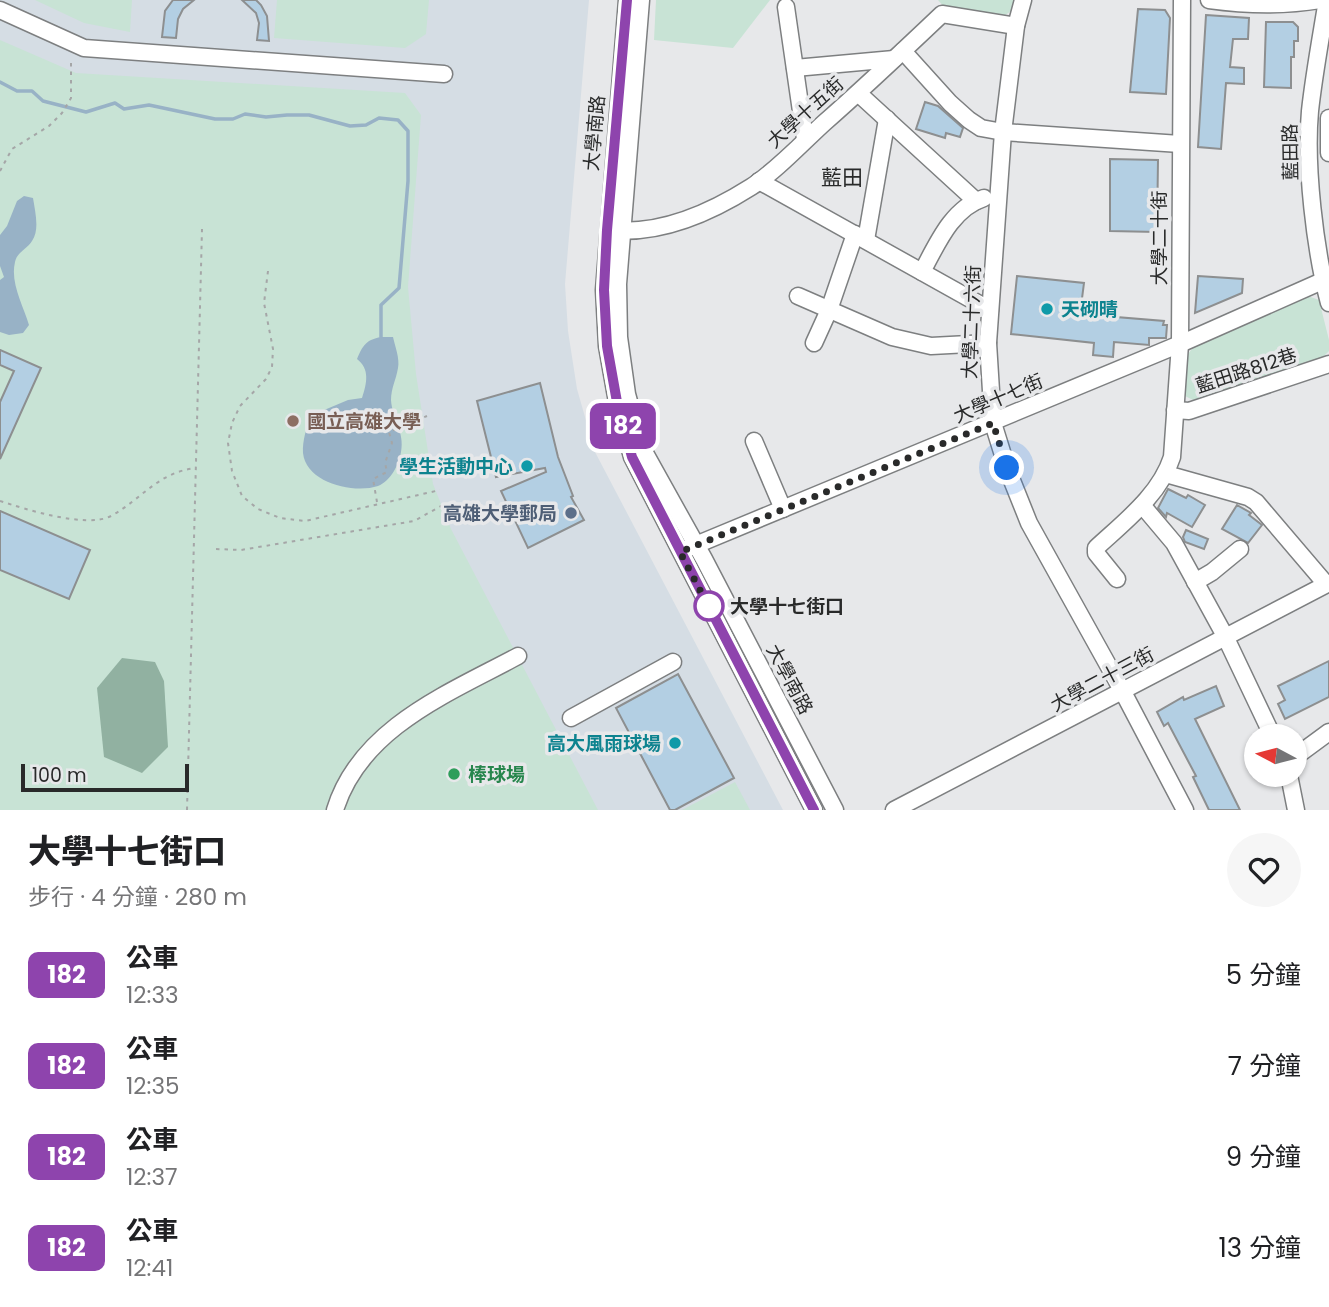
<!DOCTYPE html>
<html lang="zh-TW">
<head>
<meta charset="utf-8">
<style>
	body { margin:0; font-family:Poppins,"Noto Sans TC",sans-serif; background:#f6f6f6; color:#202124; height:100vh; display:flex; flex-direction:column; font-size:26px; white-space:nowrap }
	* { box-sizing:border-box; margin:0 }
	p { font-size:23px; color:#757577 }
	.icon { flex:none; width:38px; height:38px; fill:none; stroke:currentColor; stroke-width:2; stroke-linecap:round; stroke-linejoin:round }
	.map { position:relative; height:810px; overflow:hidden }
	.panel { display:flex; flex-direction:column; background:#fff; flex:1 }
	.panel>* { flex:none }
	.badge { padding:0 14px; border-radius:10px; font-size:24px; line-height:46px }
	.needle { width:46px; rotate:277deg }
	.tools { position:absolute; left:1244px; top:724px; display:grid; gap:14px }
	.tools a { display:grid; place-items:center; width:63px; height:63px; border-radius:50%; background:#fff; box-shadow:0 2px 5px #0004; font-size:35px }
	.scale { position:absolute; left:21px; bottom:18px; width:168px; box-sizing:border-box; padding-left:7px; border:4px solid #292a2a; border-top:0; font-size:19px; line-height:24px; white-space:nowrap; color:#292a2a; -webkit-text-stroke:5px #e7e8ea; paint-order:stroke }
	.you { position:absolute; width:35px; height:35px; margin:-18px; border:5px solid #fff; border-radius:50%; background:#1a73e8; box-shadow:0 0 0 10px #1a73e833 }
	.map>.badge { position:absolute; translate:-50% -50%; box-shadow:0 0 0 4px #fff }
	.round { display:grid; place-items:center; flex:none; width:74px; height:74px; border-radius:37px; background:#f6f6f6 }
	.summary { display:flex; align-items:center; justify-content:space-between; height:119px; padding:0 28px }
	h1 { font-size:33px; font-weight:800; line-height:52px }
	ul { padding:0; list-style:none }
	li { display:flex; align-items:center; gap:21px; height:91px; padding:0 28px }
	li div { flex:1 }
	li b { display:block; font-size:26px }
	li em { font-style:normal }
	li .badge { min-width:77px; font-weight:700; text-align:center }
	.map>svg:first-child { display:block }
	.built { fill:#d5dde4 }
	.green { fill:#c8e3d5 }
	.forest { fill:#91b1a1 }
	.water { fill:#98b2c6 }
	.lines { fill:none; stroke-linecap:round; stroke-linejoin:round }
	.stream { stroke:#98b2c6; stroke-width:3.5 }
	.building { fill:#b3cfe3; stroke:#8d8f90; stroke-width:2 }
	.minor-casing { stroke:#7d7f80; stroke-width:19 }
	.path { stroke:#a5a6a7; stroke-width:2; stroke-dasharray:3.5 5; stroke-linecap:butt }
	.minor { stroke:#fff; stroke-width:16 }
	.line-casing { stroke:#fff; stroke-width:16 }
	.line { stroke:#8e44ad; stroke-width:10 }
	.walk { stroke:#292a2a; stroke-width:7; stroke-dasharray:0 12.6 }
	.culture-dot { fill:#0f9aa8; stroke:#e7e8ea; stroke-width:2.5 }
	.education-dot { fill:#8d6e63; stroke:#e7e8ea; stroke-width:2.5 }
	.service-dot { fill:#5c6f8a; stroke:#e7e8ea; stroke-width:2.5 }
	.stop-dot { fill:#fff; stroke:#8e44ad; stroke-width:3.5 }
	.leisure-dot { fill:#2e9e5b; stroke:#e7e8ea; stroke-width:2.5 }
	.labels { text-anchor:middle; stroke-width:7; stroke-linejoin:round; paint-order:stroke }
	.street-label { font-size:19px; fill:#292a2a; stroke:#e7e8ea }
	.culture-label { font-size:19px; font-weight:bold; fill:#0d838f; stroke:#e7e8ea; text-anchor:end }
	.education-label { font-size:19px; font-weight:bold; fill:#785e54; stroke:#e7e8ea; text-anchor:start }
	.service-label { font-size:19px; font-weight:bold; fill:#4e5e75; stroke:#e7e8ea; text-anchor:end }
	.stop-label { font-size:19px; font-weight:bold; fill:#292a2a; stroke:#e7e8ea; text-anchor:start }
	.leisure-label { font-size:19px; font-weight:bold; fill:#27864d; stroke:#e7e8ea; text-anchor:start }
	.neighbourhood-label { font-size:21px; fill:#292a2a; stroke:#e7e8ea }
</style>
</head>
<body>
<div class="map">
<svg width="1329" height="810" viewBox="0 0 1329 810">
	<rect width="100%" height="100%" fill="#e7e8ea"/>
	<polygon class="built" points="0,0 589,0 565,284 568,331 577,389 595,452 783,810 0,810"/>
	<g class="green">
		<polygon points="35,0 132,0 130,32 84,23"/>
		<polygon points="277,0 429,0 426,34 405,48 274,38"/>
		<polygon points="656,0 770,0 733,48 654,40"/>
		<polygon points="938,0 1015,0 1011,11 1004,16 945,8"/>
		<polygon points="0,40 76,73 405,93 421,115 408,287 416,374 433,484 451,529 598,810 0,810"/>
		<polygon points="1308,296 1319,300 1329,340 1329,351 1323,357 1193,400 1185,396 1188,354 1195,345"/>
		<polygon points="735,782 750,810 682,810"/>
	</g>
	<polygon class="forest" points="122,658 155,662 164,681 168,747 142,773 104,757 97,688"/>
	<g class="water">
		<path d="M 24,196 L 33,198 C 35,211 40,230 32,241 C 27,249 17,252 15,262 C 10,283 23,305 29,325 L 23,333 L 9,335 L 0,332 L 0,280 L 4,277 L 0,266 L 0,235 L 7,226 L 17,201 Z"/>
		<path d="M 381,337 L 393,337 C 395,346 400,359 398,368 C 396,380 391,388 391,400 C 392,418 405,432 401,452 C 399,464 391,481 378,486 C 354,494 306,483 303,453 C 302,441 307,427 310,416 L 348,400 L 362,398 C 367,383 370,369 357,359 C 363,345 366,340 381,337 Z"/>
	</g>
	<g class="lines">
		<polyline class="stream" points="0,82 17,91 32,91 43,101 86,112 115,103 124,109 149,105 215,119 233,119 245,114 266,117 287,115 309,115 350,126 366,125 379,118 398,120 408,131 408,181 399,288 381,305 381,337"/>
	</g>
	<g class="building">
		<polygon points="173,0 194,0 183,9 178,19 176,38 162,37 165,11"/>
		<polygon points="242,0 256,0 261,5 267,16 269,41 257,40 259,23 256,13"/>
		<polygon points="1138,9 1165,10 1170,18 1166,94 1130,92"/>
		<polygon points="1206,15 1249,18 1248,39 1233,39 1230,67 1244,68 1244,84 1226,83 1221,149 1198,147"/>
		<polygon points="1266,22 1293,22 1298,27 1298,41 1294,41 1294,57 1291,57 1291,88 1264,87"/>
		<polygon points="925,102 938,106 963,128 960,137 946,133 945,138 916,129"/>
		<polygon points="1110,159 1158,160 1157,232 1110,231"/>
		<polygon points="1017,276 1084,283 1080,314 1164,321 1163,325 1167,325 1166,338 1149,338 1149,345 1114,342 1113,357 1093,355 1094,343 1011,334"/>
		<polygon points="1198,276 1243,279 1242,293 1195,313"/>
		<polygon points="0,350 41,368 0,459 0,402 14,371 0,365"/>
		<polygon points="540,383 558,457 573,496 571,497 584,520 528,548 501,491 546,472 545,468 496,477 477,401"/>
		<polygon points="1168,489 1186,498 1188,495 1205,505 1192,527 1167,513 1166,517 1158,508"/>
		<polygon points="1237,505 1251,513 1249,515 1262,525 1248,543 1222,529"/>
		<polygon points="0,511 90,550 69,599 0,570"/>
		<polygon points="1186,530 1208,539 1204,549 1185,542 1183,537"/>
		<polygon points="1329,661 1329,697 1285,719 1278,704 1285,700 1278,686"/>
		<polygon points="678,674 734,778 675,810 670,810 616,708"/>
		<polygon points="1216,686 1224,706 1195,719 1240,810 1209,810 1193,777 1196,776 1168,723 1164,726 1157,712 1183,697 1184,700"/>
	</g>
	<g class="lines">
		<defs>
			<g id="minor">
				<polyline points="627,0 604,290 607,346 617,402 632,457 814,810"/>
				<polyline points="641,0 618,284 619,337 627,394 641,446 704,559 835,810"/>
				<polyline points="1023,0 1016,26 1003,132 988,343 993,423 1007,468 1029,523 1123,692 1185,810"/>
				<path d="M 1209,0 C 1245,5 1284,6 1320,0"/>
				<path d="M 1327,0 C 1321,37 1314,74 1310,111 C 1305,166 1315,250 1329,303"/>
				<polyline points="786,7 805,139"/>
				<polyline points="0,10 84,48 444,74"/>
				<polyline points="903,51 950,103 969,120 981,128 1003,132 1180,144"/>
				<polyline points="795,68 894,59"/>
				<polyline points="858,93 976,201"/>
				<polyline points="1329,118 1329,153"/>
				<polyline points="759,181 990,310"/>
				<path d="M 610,230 C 659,235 710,213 751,187 C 775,172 802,143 824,123 C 864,88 903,51 942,14 L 1016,26"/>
				<polyline points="866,240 887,119"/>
				<path d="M 922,272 C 937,244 952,208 984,198"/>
				<polyline points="798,296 892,337 931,346 988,343"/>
				<polyline points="814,343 829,310 855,234"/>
				<polyline points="1175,410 1189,411 1329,364"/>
				<polyline points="754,441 783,509"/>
				<polyline points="1166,474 1248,497 1256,502 1326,584"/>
				<polyline points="1142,505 1174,543 1225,636 1273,737"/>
				<polyline points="686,549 1180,344 1329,278"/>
				<path d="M 1117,579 L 1096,553 L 1096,548 C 1124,522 1160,495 1172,457 L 1180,344 L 1182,0"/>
				<polyline points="1195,582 1212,572 1240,549"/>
				<polyline points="571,718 673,662"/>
				<polyline points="1295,757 1329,732"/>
				<polyline points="1289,775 1296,810"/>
				<path d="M 335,810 C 360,728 449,693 518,656"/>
				<path d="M 894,810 C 1039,735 1184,659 1329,583"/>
			</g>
		</defs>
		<use href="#minor" class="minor-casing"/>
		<g class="path">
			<polyline points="0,171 12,149 49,126 62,113 71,98 71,59"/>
			<polyline points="268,271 264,303 273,349 272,367 266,379 240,406 232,423 228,443 232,471 242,496 258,509 280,518 305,521 440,490"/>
			<path d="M 0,501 C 25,509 87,529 111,516 C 142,499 157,473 195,468"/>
			<polyline points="377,502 373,479 387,472 385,463 392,443 389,432 427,416"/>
			<polyline points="216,549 241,550 414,521 443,505"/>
			<polyline points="187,810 202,229"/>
		</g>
		<use href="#minor" class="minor"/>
	</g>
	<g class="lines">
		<defs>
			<polyline id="line" points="627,0 607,230 604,290 607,346 617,402 632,457 814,810"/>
		</defs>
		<use href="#line" class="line-casing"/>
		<use href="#line" class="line"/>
		<polyline class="walk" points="709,606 713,615 680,552 993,423 1007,468"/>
	</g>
	<g class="culture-dot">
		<circle cx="1047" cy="309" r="7"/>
		<circle cx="527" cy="466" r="7"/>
		<circle cx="675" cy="743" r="7"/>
	</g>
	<circle class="education-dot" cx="293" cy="421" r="7"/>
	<circle class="service-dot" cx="571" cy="513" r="7"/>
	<circle class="stop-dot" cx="709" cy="606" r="14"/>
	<circle class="leisure-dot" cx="454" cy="774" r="7"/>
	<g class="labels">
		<g class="street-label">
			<text transform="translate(805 112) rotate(-42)" y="7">大學十五街</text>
			<text transform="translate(594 133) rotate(-85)" y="7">大學南路</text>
			<text transform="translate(1290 152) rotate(-91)" y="7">藍田路</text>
			<text transform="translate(1159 238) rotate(-90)" y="7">大學二十街</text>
			<text transform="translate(971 322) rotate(-88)" y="7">大學二十六街</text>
			<text transform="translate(1246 370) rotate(-18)" y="7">藍田路812巷</text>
			<text transform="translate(998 398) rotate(-23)" y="7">大學十七街</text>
			<text transform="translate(790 679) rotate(62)" y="7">大學南路</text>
			<text transform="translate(1102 679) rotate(-28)" y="7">大學二十三街</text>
		</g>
		<g class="culture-label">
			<text x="1061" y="316" text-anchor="start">天砌晴</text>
			<text x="513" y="473">學生活動中心</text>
			<text x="661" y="750">高大風雨球場</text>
		</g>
		<g class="education-label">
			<text x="307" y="428">國立高雄大學</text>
		</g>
		<g class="service-label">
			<text x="557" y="520">高雄大學郵局</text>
		</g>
		<g class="stop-label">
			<text x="730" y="613">大學十七街口</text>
		</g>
		<g class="leisure-label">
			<text x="468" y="781">棒球場</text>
		</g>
		<g class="neighbourhood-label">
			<text x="842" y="185">藍田</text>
		</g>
	</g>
</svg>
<div class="tools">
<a><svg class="needle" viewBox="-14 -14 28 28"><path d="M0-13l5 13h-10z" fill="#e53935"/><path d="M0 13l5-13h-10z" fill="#757577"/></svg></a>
</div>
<div class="scale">100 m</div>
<div class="you" style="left:1007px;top:468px"></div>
<b class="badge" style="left:623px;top:426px;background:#8e44ad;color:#fff">182</b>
</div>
<section class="panel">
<div class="summary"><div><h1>大學十七街口</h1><p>步行 · 4 分鐘 · 280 m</p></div><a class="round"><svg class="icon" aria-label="heart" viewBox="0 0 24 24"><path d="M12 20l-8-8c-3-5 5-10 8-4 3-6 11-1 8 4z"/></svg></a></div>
<ul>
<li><span class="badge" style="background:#8e44ad;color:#fff">182</span><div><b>公車</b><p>12:33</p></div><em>5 分鐘</em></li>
<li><span class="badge" style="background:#8e44ad;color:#fff">182</span><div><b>公車</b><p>12:35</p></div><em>7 分鐘</em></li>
<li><span class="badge" style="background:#8e44ad;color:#fff">182</span><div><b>公車</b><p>12:37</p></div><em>9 分鐘</em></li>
<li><span class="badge" style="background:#8e44ad;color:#fff">182</span><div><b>公車</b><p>12:41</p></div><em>13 分鐘</em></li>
</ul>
</section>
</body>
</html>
